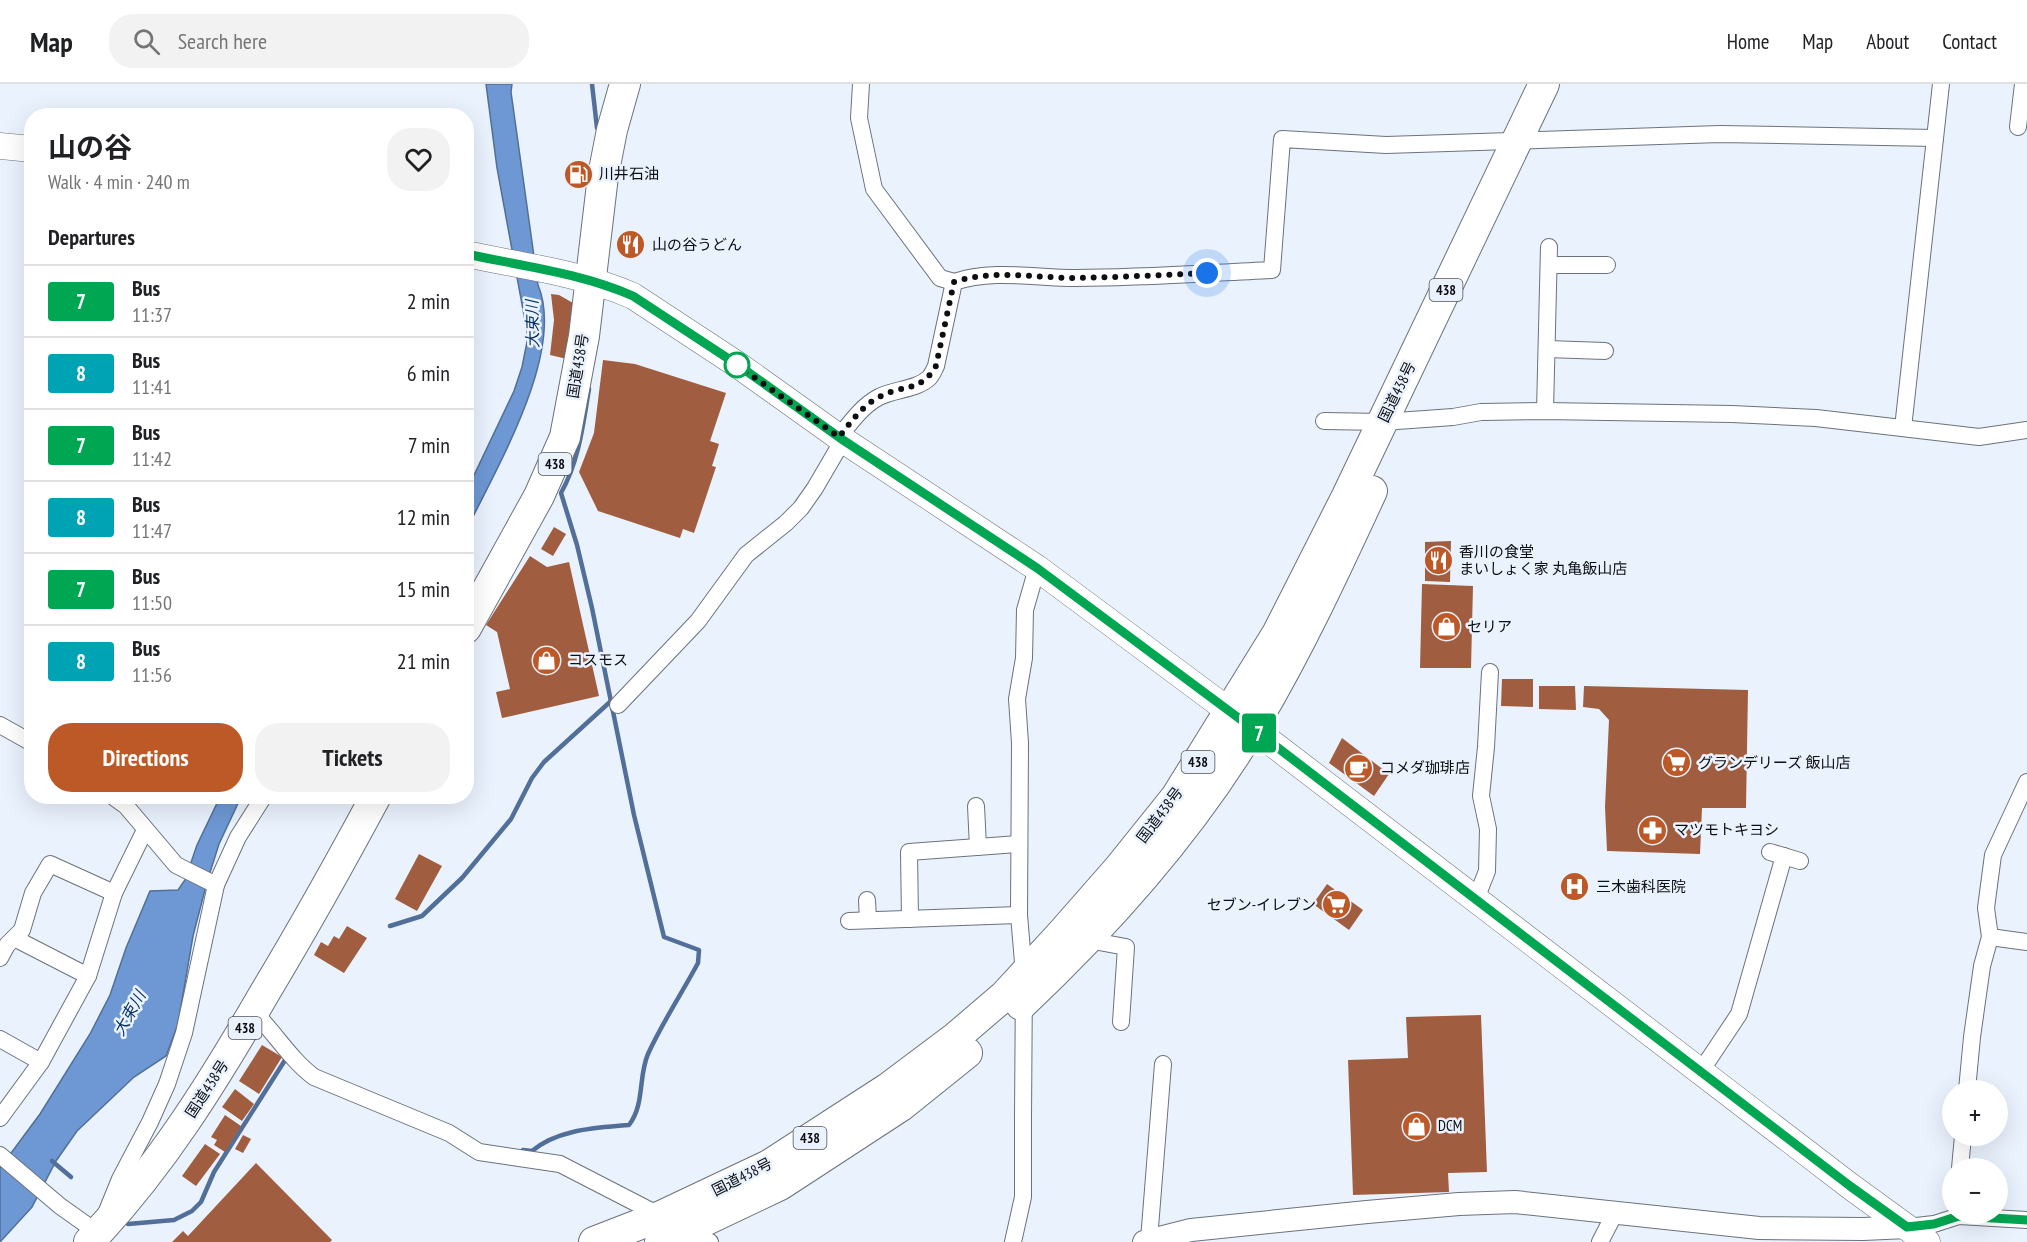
<!DOCTYPE html>
<html lang="en">
<head>
<meta charset="utf-8">
<style>
	body { margin:0; font-family:"PT Sans Narrow","Noto Sans JP",sans-serif; background:#f2f2f2; color:#202124; height:100vh; display:flex; flex-direction:column; font-size:22px; white-space:nowrap }
	* { box-sizing:border-box; margin:0 }
	p { font-size:20px; color:#757577 }
	.icon { flex:none; width:33px; height:33px; fill:none; stroke:currentColor; stroke-width:2; stroke-linecap:round; stroke-linejoin:round }
	.map { position:relative; flex:1; overflow:hidden }
	.drawer { position:absolute; left:24px; top:24px; width:450px; height:696px; display:flex; flex-direction:column; background:#fff; border-radius:24px; box-shadow:0 6px 24px #0002 }
	.drawer>* { flex:none }
	.badge { padding:0 12px; border-radius:4px; font-size:21px; line-height:39px }
	.buttons { position:absolute; left:1942px; top:996px; display:grid; gap:12px }
	.buttons a { display:grid; place-items:center; width:66px; height:66px; border-radius:50%; background:#fff; box-shadow:0 6px 24px #0002; font-size:30px }
	.you { position:absolute; width:30px; height:30px; margin:-15px; border:4px solid #fff; border-radius:50%; background:#1a73e8; box-shadow:0 0 0 9px #1a73e833 }
	.map>.badge { position:absolute; translate:-50% -50%; box-shadow:0 0 0 3px #fff }
	h2 { padding:0 24px; font-size:22px; line-height:54px }
	.round { display:grid; place-items:center; flex:none; width:63px; height:63px; border-radius:24px; background:#f2f2f2 }
	.headline { display:flex; align-items:center; justify-content:space-between; height:102px; padding:0 24px }
	h1 { font-size:28px; font-weight:700; line-height:45px }
	.cta { display:flex; gap:12px; margin-top:auto; padding:12px 24px }
	.cta a { flex:1; height:69px; border-radius:24px; background:#bd5926; color:#fff; font-size:24px; font-weight:700; line-height:69px; text-align:center }
	.cta a+a { background:#f2f2f2; color:#202124 }
	ul { padding:0; list-style:none }
	li { display:flex; align-items:center; gap:18px; height:72px; padding:0 24px; border-top:2px solid #e0e0e0 }
	li div { flex:1 }
	li b { display:block; font-size:22px }
	li em { font-style:normal }
	li .badge { min-width:66px; font-weight:700; text-align:center }
	header { display:flex; align-items:center; gap:36px; box-sizing:border-box; height:84px; padding:0 30px; background:#fff; border-bottom:2px solid #e0e0e0 }
	header strong { font-size:28px }
	nav { display:flex; gap:33px; margin-inline-start:auto; font-size:21px }
	.search { width:420px; height:54px; background:#f2f2f2; display:flex; align-items:center; gap:15px; box-sizing:border-box; padding:0 21px; border-radius:24px; color:#757577; font-size:22px }
	.map>svg:first-child { display:block }
	.water { fill:#6e98d3; stroke:#516f99; stroke-width:1.5 }
	.lines { fill:none; stroke-linecap:round; stroke-linejoin:round }
	.stream { stroke:#516f99; stroke-width:4.5 }
	.building { fill:#a15d3f }
	.street-casing { stroke:#6b727c; stroke-width:18 }
	.secondary-casing { stroke:#6b727c; stroke-width:24 }
	.primary-casing { stroke:#6b727c; stroke-width:27 }
	.highway-casing { stroke:#6b727c; stroke-width:32 }
	.street { stroke:#fff; stroke-width:16 }
	.secondary { stroke:#fff; stroke-width:22 }
	.primary { stroke:#fff; stroke-width:26 }
	.highway { stroke:#fff; stroke-width:30 }
	.line-casing { stroke:#fff; stroke-width:14 }
	.line { stroke:#00a651; stroke-width:9 }
	.walk { stroke:#0c0e12; stroke-width:6; stroke-dasharray:0 10.8 }
	.stop-dot { fill:#fff; stroke:#00a651; stroke-width:3 }
	.labels { text-anchor:middle; stroke-width:5; stroke-linejoin:round; paint-order:stroke }
	.shield { fill:#eaf2fd; stroke:#4f5258; stroke-width:1.5 }
	.shield-label { font-size:14px; font-weight:bold; fill:#0c0e12 }
	.poi-label { font-size:15px; fill:#0c0e12; stroke:#eaf2fd; text-anchor:start }
	.street-label { font-size:15px; fill:#0c0e12; stroke:#eaf2fd }
	.water-label { font-size:16px; font-style:italic; fill:#093368; stroke:#eaf2fd }
</style>
</head>
<body>
<header>
<strong>Map</strong>
<div class="search"><svg class="icon" aria-label="search" viewBox="0 0 24 24"><circle cx="10" cy="10" r="6"/><path d="M15 15l6 6"/></svg>Search here</div>
<nav><a>Home</a><a>Map</a><a>About</a><a>Contact</a></nav>
</header>
<div class="map">
<svg width="2027" height="1158" viewBox="0 0 2027 1158">
	<rect width="100%" height="100%" fill="#eaf2fd"/>
	<g class="water">
		<path d="M 486,0 L 512,0 L 511,8 L 538,201 C 566,268 496,384 467,445 L 467,406 L 514,307 L 522,283 L 528,253 L 497,84 Z"/>
		<polygon points="220,713 241,713 219,760 207,798 193,852 178,940 166,972 134,993 77,1047 56,1077 32,1123 0,1158 0,1084 40,1030 90,950 110,911 126,864 150,807 178,806 185,796 197,761"/>
	</g>
	<g class="lines">
		<g class="stream">
			<polyline points="592,0 597,44"/>
			<polyline points="390,842 422,832 462,794 511,735 532,694 544,678 611,617"/>
			<path d="M 523,1066 L 532,1067 C 558,1045 596,1044 629,1041 C 645,1020 638,993 648,970 C 662,939 682,909 698,879 L 699,866 L 664,853 L 634,731 L 592,524 L 577,461 L 561,409 C 579,377 583,341 589,305"/>
			<polyline points="52,1077 71,1093"/>
			<polyline points="128,1140 174,1136 192,1127 201,1118 214,1088 287,973"/>
		</g>
	</g>
	<g class="building">
		<polygon points="551,210 559,211 573,219 567,275 550,271 554,236"/>
		<polygon points="603,276 635,280 726,309 710,357 719,360 712,382 716,383 694,449 683,445 680,454 598,427 579,388 594,349"/>
		<polygon points="554,443 566,450 553,472 541,465"/>
		<polygon points="1451,457 1450,498 1425,497 1425,458"/>
		<polygon points="530,472 547,483 569,478 599,612 502,634 496,608 510,605 497,548 486,541"/>
		<polygon points="1422,500 1473,502 1471,584 1420,584"/>
		<polygon points="1502,595 1533,595 1533,623 1501,622"/>
		<polygon points="1539,602 1575,602 1576,626 1539,625"/>
		<polygon points="1584,602 1748,606 1746,724 1702,724 1700,770 1607,767 1605,723 1609,636 1599,625 1583,623"/>
		<polygon points="1342,654 1389,690 1374,712 1329,679"/>
		<polygon points="419,770 442,782 417,827 395,815"/>
		<polygon points="1327,800 1363,826 1349,846 1313,820"/>
		<polygon points="347,842 367,854 344,889 314,871 321,858 328,862 334,852 339,855"/>
		<polygon points="1481,931 1487,1088 1448,1089 1449,1108 1353,1111 1348,976 1408,974 1406,933"/>
		<polygon points="262,961 282,973 259,1010 239,997"/>
		<polygon points="235,1005 254,1020 242,1037 222,1023"/>
		<polygon points="225,1031 241,1042 225,1068 214,1061 217,1056 211,1053"/>
		<polygon points="243,1051 251,1055 243,1069 235,1065"/>
		<polygon points="205,1060 220,1070 196,1102 182,1092"/>
		<polygon points="256,1079 332,1156 330,1158 172,1158 183,1147 188,1152"/>
	</g>
	<g class="lines">
		<defs>
			<g id="street">
				<polyline points="861,0 859,34 874,105 940,194 954,198"/>
				<polyline points="2018,43 2023,0"/>
				<polyline points="1549,181 1607,181"/>
				<polyline points="1547,265 1605,267"/>
				<polyline points="1545,327 1549,163"/>
				<polyline points="1324,337 1383,338 1453,333 1481,328 1545,327 1732,330 1816,334 1979,353 2027,346"/>
				<polyline points="1903,344 1941,0"/>
				<path d="M 839,353 C 851,338 862,322 879,313 C 894,305 916,306 929,294 C 932,291 934,286 936,282 L 954,198 C 993,185 1035,194 1076,194 C 1141,194 1207,189 1272,186 L 1282,55 L 1386,61 L 1720,50 L 1935,54"/>
				<polyline points="618,621 698,537 746,471 786,439 801,424 815,404 843,356"/>
				<polyline points="0,641 32,659"/>
				<polyline points="112,712 126,722 176,781 216,801"/>
				<polyline points="976,722 978,763"/>
				<polyline points="1770,768 1800,777"/>
				<polyline points="1476,815 1487,787 1488,745 1481,712 1486,663 1490,588"/>
				<polyline points="867,816 868,836"/>
				<polyline points="910,835 909,768 1019,760"/>
				<polyline points="849,837 1019,831"/>
				<polyline points="1990,853 2027,858"/>
				<polyline points="14,854 88,892"/>
				<polyline points="1088,856 1126,863 1121,938"/>
				<polyline points="0,874 7,861 22,846 33,809 50,780 114,809"/>
				<path d="M 254,928 C 275,949 291,976 314,993 L 449,1049 L 479,1068 L 560,1080 L 661,1132"/>
				<polyline points="0,955 41,978"/>
				<polyline points="1701,987 1739,930 1784,772"/>
				<polyline points="1967,1006 1972,953 1982,882 1990,853 1986,824 1993,771 2027,698"/>
				<polyline points="0,1034 41,978 88,892 114,809 145,746"/>
				<polyline points="0,1071 60,1122 98,1149 120,1095 150,1038 167,1000 184,949 216,801 238,753 264,712"/>
				<polyline points="1960,1084 1963,1052"/>
				<polyline points="1907,1143 1934,1140 1959,1132 2027,1136"/>
				<polyline points="689,1145 710,1158"/>
				<polyline points="1149,1156 1163,980"/>
				<polyline points="1013,1158 1023,1113 1023,1035 1024,890 1019,831 1020,659 1017,615 1024,574 1025,526 1037,484"/>
				<polyline points="1600,1158 1615,1129"/>
			</g>
			<polyline id="secondary" points="1144,1158 1191,1146 1367,1128 1459,1120 1515,1118 1759,1144 1863,1145 1907,1143"/>
			<g id="primary">
				<polyline points="0,62 32,65"/>
				<path d="M 466,170 C 522,182 581,189 633,212 L 738,281 L 843,356 L 1037,484 L 1252,644 L 1850,1102 L 1927,1158"/>
			</g>
			<g id="highway">
				<polyline points="466,544 539,412 565,353 584,252 603,92 612,46 625,0"/>
				<path d="M 1021,921 C 1109,838 1191,746 1253,642 C 1298,567 1335,487 1372,407"/>
				<path d="M 89,1158 C 160,1084 213,998 264,910 C 303,845 340,779 376,712"/>
				<polyline points="594,1158 661,1132 769,1081 888,1004 956,953 1004,912 1062,849 1119,784 1176,713 1277,550 1347,412 1544,0"/>
				<polyline points="660,1158 780,1101 901,1022 967,969"/>
			</g>
		</defs>
		<use href="#street" class="street-casing"/>
		<use href="#secondary" class="secondary-casing"/>
		<use href="#primary" class="primary-casing"/>
		<use href="#highway" class="highway-casing"/>
		<use href="#street" class="street"/>
		<use href="#secondary" class="secondary"/>
		<use href="#primary" class="primary"/>
		<use href="#highway" class="highway"/>
	</g>
	<g class="lines">
		<defs>
			<path id="line" d="M 466,170 C 522,182 581,189 633,212 L 738,281 L 843,356 L 1037,484 L 1252,644 L 1850,1102 L 1907,1143 L 1934,1140 L 1959,1132 L 2027,1136"/>
		</defs>
		<use href="#line" class="line-casing"/>
		<use href="#line" class="line"/>
		<path class="walk" d="M 737,281 L 839,353 C 851,338 862,322 879,313 C 903,300 920,309 936,282 L 954,198 C 994,185 1036,194 1077,194 C 1120,193 1164,191 1207,189"/>
	</g>
	<defs>
		<symbol id="fuel-disc" viewBox="-11 -11 22 22"><circle r="9.5" fill="#bd5926" stroke="#eaf2fd"/><path d="M-5.5-6h7V0h2V4h1.3V-2.5L3-4.5l.8-.8L6-3V5H2.5V1h-1V6h-7ZM-4.2-4.7v3.2H.2V-4.7Z" fill="#fff"/></symbol>
		<symbol id="restaurant-disc" viewBox="-11 -11 22 22"><circle r="9.5" fill="#bd5926" stroke="#eaf2fd"/><path d="M-5-6h1v4h1v-4h1v4h1v-4h1v5L-1.5 .5V6h-2V.5L-5-1ZM5-6V6H3V1.5H1.5Q1.5-4 5-6Z" fill="#fff"/></symbol>
		<symbol id="shop-disc" viewBox="-11 -11 22 22"><circle r="9.5" fill="#bd5926" stroke="#eaf2fd"/><path d="M-5-2.5h2.3a2.7 3.5 0 0 1 5.4 0H5L5.5 6h-11ZM-1.5-2.5h3a1.5 2.3 0 0 0-3 0Z" fill="#fff"/></symbol>
		<symbol id="supermarket-disc" viewBox="-11 -11 22 22"><circle r="9.5" fill="#bd5926" stroke="#eaf2fd"/><path d="M-6-5.5h2.5l.6 2H6L4.5 2H-2.5L-4.4-4H-6ZM-1.5 3.2a1.3 1.3 0 1 0 .1 0ZM3 3.2a1.3 1.3 0 1 0 .1 0Z" fill="#fff"/></symbol>
		<symbol id="cafe-disc" viewBox="-11 -11 22 22"><circle r="9.5" fill="#bd5926" stroke="#eaf2fd"/><path d="M-5.5-4.5H6V0H3Q3 3.5 0 3.5H-2.5Q-5.5 3.5-5.5 0ZM3-3.2v2h1.7v-2ZM-6 4.5H4V6H-6Z" fill="#fff"/></symbol>
		<symbol id="pharmacy-disc" viewBox="-11 -11 22 22"><circle r="9.5" fill="#bd5926" stroke="#eaf2fd"/><path d="M-2-6h4v4h4v4h-4v4h-4v-4h-4v-4h4Z" fill="#fff"/></symbol>
		<symbol id="hospital-disc" viewBox="-11 -11 22 22"><circle r="9.5" fill="#bd5926" stroke="#eaf2fd"/><path d="M-5-5h3v3.5h4V-5h3V5h-3V1.5h-4V5h-3Z" fill="#fff"/></symbol>
	</defs>
	<g fill-rule="evenodd">
		<use href="#fuel-disc" x="562" y="74" width="33" height="33"/>
		<use href="#restaurant-disc" x="614" y="144" width="33" height="33"/>
		<use href="#restaurant-disc" x="1422" y="460" width="33" height="33"/>
		<use href="#shop-disc" x="1430" y="526" width="33" height="33"/>
		<use href="#shop-disc" x="530" y="560" width="33" height="33"/>
		<use href="#supermarket-disc" x="1660" y="662" width="33" height="33"/>
		<use href="#cafe-disc" x="1342" y="668" width="33" height="33"/>
		<use href="#pharmacy-disc" x="1636" y="730" width="33" height="33"/>
		<use href="#hospital-disc" x="1558" y="786" width="33" height="33"/>
		<use href="#supermarket-disc" x="1320" y="804" width="33" height="33"/>
		<use href="#shop-disc" x="1400" y="1026" width="33" height="33"/>
	</g>
	<circle class="stop-dot" cx="737" cy="281" r="12"/>
	<g class="labels">
		<g class="shield">
			<rect x="1429.5" y="195" width="33" height="22" rx="4.5"/>
			<rect x="538.5" y="369" width="33" height="22" rx="4.5"/>
			<rect x="1181.5" y="667" width="33" height="22" rx="4.5"/>
			<rect x="228.5" y="933" width="33" height="22" rx="4.5"/>
			<rect x="793.5" y="1043" width="33" height="22" rx="4.5"/>
		</g>
		<g class="shield-label">
			<text x="1446" y="211">438</text>
			<text x="555" y="385">438</text>
			<text x="1198" y="683">438</text>
			<text x="245" y="949">438</text>
			<text x="810" y="1059">438</text>
		</g>
		<g class="poi-label">
			<text x="599" y="95">川井石油</text>
			<text x="652" y="166">山の谷うどん</text>
			<text x="1459" y="473">香川の食堂<tspan x="1459" dy="17">まいしょく家 丸亀飯山店</tspan></text>
			<text x="1467" y="548">セリア</text>
			<text x="568" y="581">コスモス</text>
			<text x="1698" y="684">グランデリーズ 飯山店</text>
			<text x="1380" y="689">コメダ珈琲店</text>
			<text x="1674" y="751">マツモトキヨシ</text>
			<text x="1596" y="808">三木歯科医院</text>
			<text x="1316" y="826" text-anchor="end">セブン-イレブン</text>
			<text x="1438" y="1047">DCM</text>
		</g>
		<g class="street-label">
			<text transform="translate(578 282) rotate(-81)" y="5">国道438号</text>
			<text transform="translate(1397 308) rotate(-64)" y="5">国道438号</text>
			<text transform="translate(1160 731) rotate(-53)" y="5">国道438号</text>
			<text transform="translate(207 1005) rotate(-57)" y="5">国道438号</text>
			<text transform="translate(742 1093) rotate(-27)" y="5">国道438号</text>
		</g>
		<g class="water-label">
			<text transform="translate(532 240) rotate(-91)" y="6">大束川</text>
			<text transform="translate(129 929) rotate(-61)" y="6">大束川</text>
		</g>
	</g>
</svg>
<div class="buttons">
<a>+</a>
<a>−</a>
</div>
<div class="you" style="left:1207px;top:189px"></div>
<b class="badge" style="left:1259px;top:649px;background:#00a651;color:#fff">7</b>
<section class="drawer">
<div class="headline"><div><h1>山の谷</h1><p>Walk · 4 min · 240 m</p></div><a class="round"><svg class="icon" aria-label="heart" viewBox="0 0 24 24"><path d="M12 20l-8-8c-3-5 5-10 8-4 3-6 11-1 8 4z"/></svg></a></div>
<h2>Departures</h2>
<ul>
<li><span class="badge" style="background:#00a651;color:#fff">7</span><div><b>Bus</b><p>11:37</p></div><em>2 min</em></li>
<li><span class="badge" style="background:#00a3b4;color:#fff">8</span><div><b>Bus</b><p>11:41</p></div><em>6 min</em></li>
<li><span class="badge" style="background:#00a651;color:#fff">7</span><div><b>Bus</b><p>11:42</p></div><em>7 min</em></li>
<li><span class="badge" style="background:#00a3b4;color:#fff">8</span><div><b>Bus</b><p>11:47</p></div><em>12 min</em></li>
<li><span class="badge" style="background:#00a651;color:#fff">7</span><div><b>Bus</b><p>11:50</p></div><em>15 min</em></li>
<li><span class="badge" style="background:#00a3b4;color:#fff">8</span><div><b>Bus</b><p>11:56</p></div><em>21 min</em></li>
</ul>
<div class="cta"><a>Directions</a><a>Tickets</a></div>
</section>
</div>
</body>
</html>
